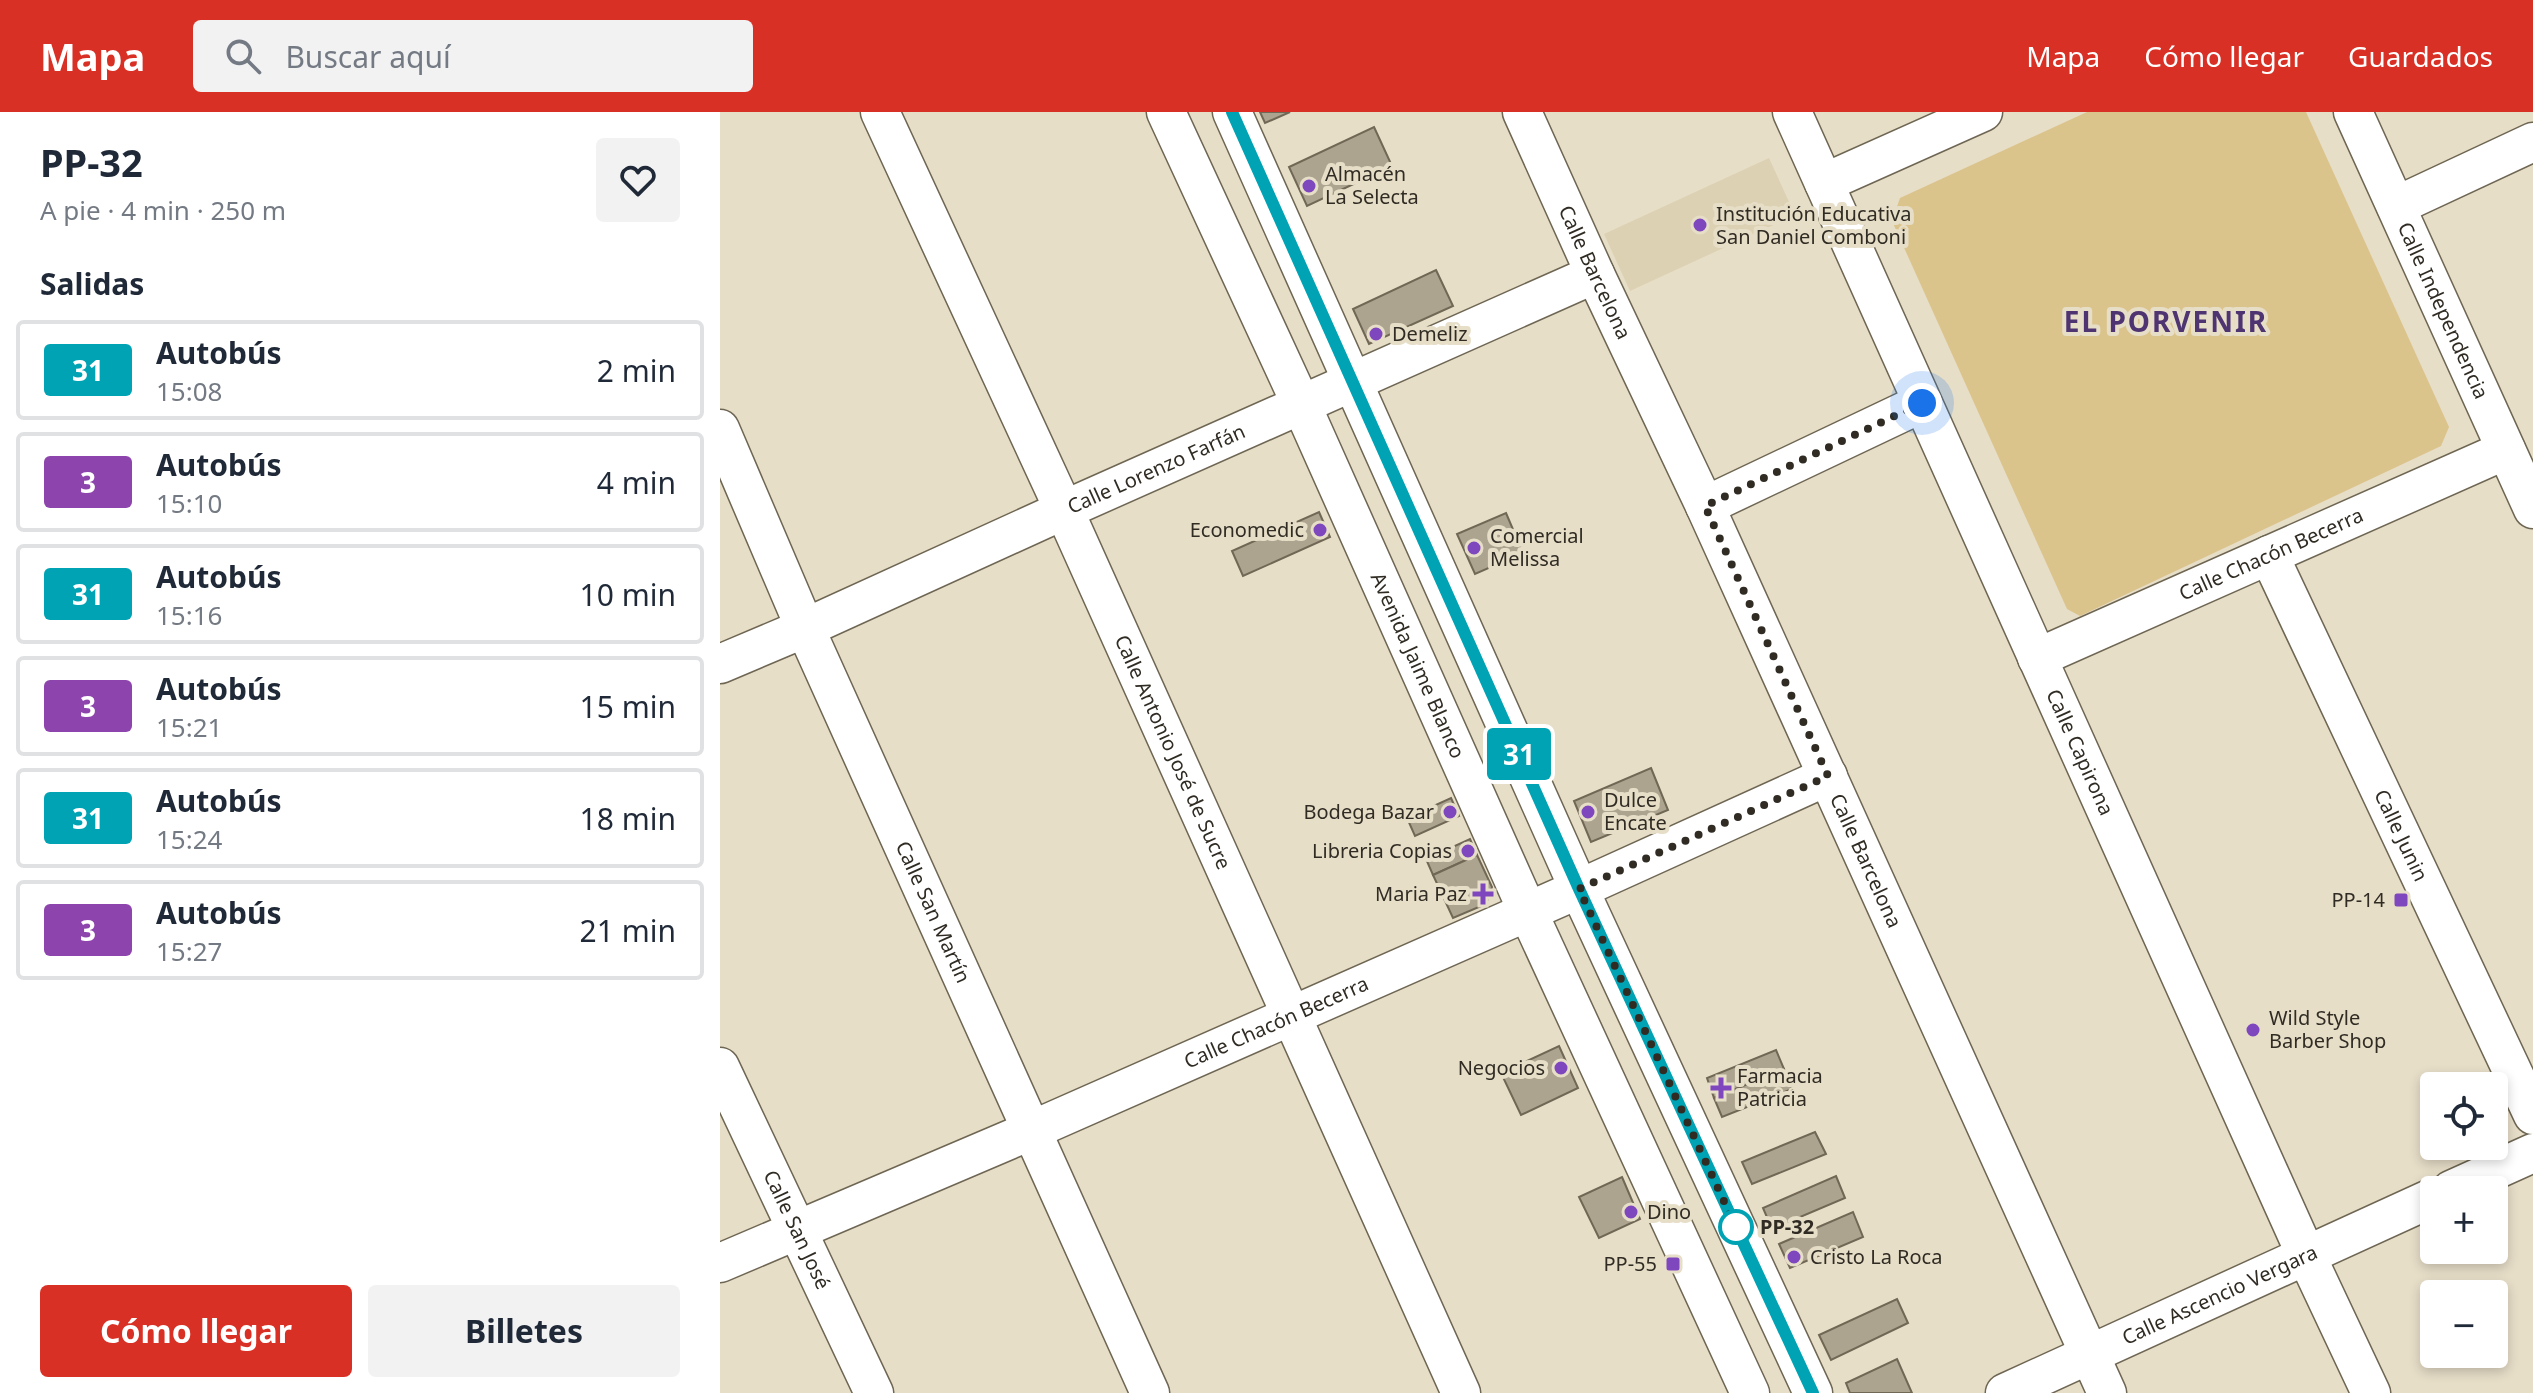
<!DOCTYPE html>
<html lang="es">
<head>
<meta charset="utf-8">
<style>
	body { margin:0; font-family:"Noto Sans",sans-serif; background:#f2f2f3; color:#1f2937; height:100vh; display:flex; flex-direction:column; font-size:30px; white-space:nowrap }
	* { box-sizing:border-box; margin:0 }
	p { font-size:26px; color:#747a83 }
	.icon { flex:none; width:44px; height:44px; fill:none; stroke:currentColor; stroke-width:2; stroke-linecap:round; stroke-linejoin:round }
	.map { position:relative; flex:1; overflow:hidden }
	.drawer { display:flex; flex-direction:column; background:#fff; width:720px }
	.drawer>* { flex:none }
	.badge { padding:0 16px; border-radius:6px; font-size:28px; line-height:52px }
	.fabs { position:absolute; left:1700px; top:960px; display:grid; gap:16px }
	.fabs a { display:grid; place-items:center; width:88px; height:88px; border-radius:8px; background:#fff; box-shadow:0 4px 12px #0003; font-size:40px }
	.you { position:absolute; width:40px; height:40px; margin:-20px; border:6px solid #fff; border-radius:50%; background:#1a73e8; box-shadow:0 0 0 12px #1a73e833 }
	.map>.badge { position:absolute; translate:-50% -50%; box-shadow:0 0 0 4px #fff }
	h2 { padding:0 40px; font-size:30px; line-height:72px }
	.round { display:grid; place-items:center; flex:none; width:84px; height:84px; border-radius:8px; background:#f2f2f3 }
	.summary { display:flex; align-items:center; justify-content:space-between; height:136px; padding:0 40px }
	h1 { font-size:38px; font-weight:700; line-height:60px }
	.primary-button { display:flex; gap:16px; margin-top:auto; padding:16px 40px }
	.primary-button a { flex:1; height:92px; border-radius:8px; background:#d93025; color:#fff; font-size:32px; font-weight:700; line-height:92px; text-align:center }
	.primary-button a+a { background:#f2f2f3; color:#1f2937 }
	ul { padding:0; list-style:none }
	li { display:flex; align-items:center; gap:24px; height:100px; margin:0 16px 12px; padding:0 24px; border:4px solid #e0e1e3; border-radius:8px }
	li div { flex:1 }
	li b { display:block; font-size:30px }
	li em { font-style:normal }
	li .badge { min-width:88px; font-weight:700; text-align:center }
	header { display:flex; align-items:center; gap:48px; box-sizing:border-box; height:112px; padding:0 40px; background:#d93025; color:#fff }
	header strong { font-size:38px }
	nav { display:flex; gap:44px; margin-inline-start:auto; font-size:28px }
	.search { width:560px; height:72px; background:#f2f2f3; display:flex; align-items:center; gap:20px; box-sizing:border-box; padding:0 28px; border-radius:8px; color:#747a83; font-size:30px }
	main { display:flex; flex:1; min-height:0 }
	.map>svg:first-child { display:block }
	.built { fill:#ddd1b4 }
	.green { fill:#dbc38c }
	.building { fill:#ada490; stroke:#706754; stroke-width:2 }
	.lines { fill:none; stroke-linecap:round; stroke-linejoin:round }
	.minor-casing { stroke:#6e6653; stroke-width:41 }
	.minor { stroke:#fff; stroke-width:38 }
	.line-casing { stroke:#fff; stroke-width:18 }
	.line { stroke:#00a3b4; stroke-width:12 }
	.walk { stroke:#302c24; stroke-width:8; stroke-dasharray:0 14.4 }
	.poi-dot { fill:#7e47be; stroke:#e7dec8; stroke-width:3 }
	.stop-dot { fill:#fff; stroke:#00a3b4; stroke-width:4 }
	.labels { text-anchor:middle; stroke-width:8; stroke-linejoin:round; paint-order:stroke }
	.poi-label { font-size:20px; fill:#302c24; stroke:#e7dec8; text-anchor:start }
	.street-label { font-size:20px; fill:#302c24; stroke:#e7dec8 }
	.stop-label { font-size:20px; font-weight:bold; fill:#302c24; stroke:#e7dec8; text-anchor:start }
	.district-label { font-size:28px; font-weight:bold; letter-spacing:2px; fill:#4e3470; stroke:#e7dec8 }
</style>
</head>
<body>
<header>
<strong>Mapa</strong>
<div class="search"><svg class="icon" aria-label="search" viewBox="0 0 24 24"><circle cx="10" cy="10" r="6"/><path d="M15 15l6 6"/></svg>Buscar aquí</div>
<nav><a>Mapa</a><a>Cómo llegar</a><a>Guardados</a></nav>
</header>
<main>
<section class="drawer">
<div class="summary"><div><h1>PP-32</h1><p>A pie · 4 min · 250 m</p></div><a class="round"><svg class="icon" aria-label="heart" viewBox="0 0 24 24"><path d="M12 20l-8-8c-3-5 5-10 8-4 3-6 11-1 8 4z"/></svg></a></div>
<h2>Salidas</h2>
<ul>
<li><span class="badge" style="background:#00a3b4;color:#fff">31</span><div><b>Autobús</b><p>15:08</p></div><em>2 min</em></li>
<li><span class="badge" style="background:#8e44ad;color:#fff">3</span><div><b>Autobús</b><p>15:10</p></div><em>4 min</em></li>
<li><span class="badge" style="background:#00a3b4;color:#fff">31</span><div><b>Autobús</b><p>15:16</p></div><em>10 min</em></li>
<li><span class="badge" style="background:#8e44ad;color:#fff">3</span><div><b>Autobús</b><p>15:21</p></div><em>15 min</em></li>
<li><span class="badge" style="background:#00a3b4;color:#fff">31</span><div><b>Autobús</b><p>15:24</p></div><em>18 min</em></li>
<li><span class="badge" style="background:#8e44ad;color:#fff">3</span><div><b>Autobús</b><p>15:27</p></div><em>21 min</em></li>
</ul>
<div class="primary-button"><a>Cómo llegar</a><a>Billetes</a></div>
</section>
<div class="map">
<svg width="1813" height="1281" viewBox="0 0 1813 1281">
	<rect width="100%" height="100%" fill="#e7dec8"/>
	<polygon class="built" points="1049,46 1075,103 910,179 884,122"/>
	<polygon class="green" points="1367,0 1586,0 1729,315 1721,334 1360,504 1347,497 1172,109 1180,86"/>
	<g class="building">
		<polygon points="540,0 570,0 545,11"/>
		<polygon points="654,15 672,54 587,94 569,55"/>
		<polygon points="716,158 733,194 649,232 633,197"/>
		<polygon points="599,400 610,425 523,464 512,439"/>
		<polygon points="786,401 803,441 755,462 737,422"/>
		<polygon points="931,656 948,698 871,730 854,689"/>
		<polygon points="731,686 739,704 695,724 687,706"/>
		<polygon points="750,727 757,743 713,763 706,747"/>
		<polygon points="757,743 772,775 766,792 733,806 713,763"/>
		<polygon points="839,934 858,976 801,1003 781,961"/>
		<polygon points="1056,938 1064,957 994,986 987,966"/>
		<polygon points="1064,957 1072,977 1002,1005 994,986"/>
		<polygon points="1095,1020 1106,1042 1032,1072 1022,1050"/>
		<polygon points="1116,1064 1125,1086 1052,1117 1043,1096"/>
		<polygon points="902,1065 920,1107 879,1126 859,1085"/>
		<polygon points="1133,1100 1143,1125 1070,1156 1059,1132"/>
		<polygon points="1177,1187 1188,1211 1111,1248 1099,1223"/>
		<polygon points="1177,1247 1192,1281 1130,1281 1126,1271"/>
	</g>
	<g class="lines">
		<defs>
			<g id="minor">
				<path id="s1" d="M 160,0 L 344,398 L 741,1281"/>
				<path id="s2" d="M 446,0 L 581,292 L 807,798 L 1030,1281"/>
				<polyline points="512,0 859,777 1093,1281"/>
				<path id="s3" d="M 802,0 L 875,162 L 985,394 L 1387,1281"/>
				<path id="s4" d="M 1072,0 L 1586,1143 L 1651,1281"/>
				<path id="s5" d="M 1633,0 L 1813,397"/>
				<polyline points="1104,71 1263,0"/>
				<polyline points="1676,94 1813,30"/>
				<path id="s6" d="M 0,317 L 85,516 L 430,1281"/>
				<polyline points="985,394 1202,291"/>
				<path id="s7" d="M 1549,443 L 1813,1003"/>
				<path id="s8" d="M 1317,546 L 1786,338"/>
				<path id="s9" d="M 0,552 L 85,516 L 344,398 L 875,162"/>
				<path id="s10" d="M 0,955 L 154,1281"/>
				<polyline points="1731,1078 1813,1041"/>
				<path id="s11" d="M 0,1151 L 310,1019 L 859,777 L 1108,664"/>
				<path id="s12" d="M 1285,1281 L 1714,1085"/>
			</g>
		</defs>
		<use href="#minor" class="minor-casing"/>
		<use href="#minor" class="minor"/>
	</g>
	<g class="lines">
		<defs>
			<polyline id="line" points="512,0 859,777 1093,1281"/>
		</defs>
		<use href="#line" class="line-casing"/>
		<use href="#line" class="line"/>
		<polyline class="walk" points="1016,1115 859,777 1108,664 985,394 1202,291"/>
	</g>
	<g class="poi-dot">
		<circle cx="589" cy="74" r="8"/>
		<circle cx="980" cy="113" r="8"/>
		<circle cx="656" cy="222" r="8"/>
		<circle cx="600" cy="418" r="8"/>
		<circle cx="754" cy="436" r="8"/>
		<circle cx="730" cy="700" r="8"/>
		<circle cx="868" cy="700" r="8"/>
		<circle cx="748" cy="739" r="8"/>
		<path d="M759 770h8v8h8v8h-8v8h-8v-8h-8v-8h8z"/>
		<rect x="1673" y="780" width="16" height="16" rx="4"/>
		<circle cx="1533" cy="918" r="8"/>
		<circle cx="841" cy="956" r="8"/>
		<path d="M997 964h8v8h8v8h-8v8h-8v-8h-8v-8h8z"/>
		<circle cx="911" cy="1100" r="8"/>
		<circle cx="1074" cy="1145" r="8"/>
		<rect x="945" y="1144" width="16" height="16" rx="4"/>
	</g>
	<circle class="stop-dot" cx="1016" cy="1115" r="16"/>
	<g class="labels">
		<g class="poi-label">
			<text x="605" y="69">Almacén<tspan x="605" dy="23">La Selecta</tspan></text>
			<text x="996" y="109">Institución Educativa<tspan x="996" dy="23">San Daniel Comboni</tspan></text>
			<text x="672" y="229">Demeliz</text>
			<text x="584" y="425" text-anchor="end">Economedic</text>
			<text x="770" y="431">Comercial<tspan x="770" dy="23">Melissa</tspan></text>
			<text x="884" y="695">Dulce<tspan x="884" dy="23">Encate</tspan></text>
			<text x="714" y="707" text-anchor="end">Bodega Bazar</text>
			<text x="732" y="746" text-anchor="end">Libreria Copias</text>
			<text x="747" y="789" text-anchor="end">Maria Paz</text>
			<text x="1665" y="795" text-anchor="end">PP-14</text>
			<text x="1549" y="913">Wild Style<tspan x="1549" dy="23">Barber Shop</tspan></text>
			<text x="825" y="963" text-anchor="end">Negocios</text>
			<text x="1017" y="971">Farmacia<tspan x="1017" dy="23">Patricia</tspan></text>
			<text x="927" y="1107">Dino</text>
			<text x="1090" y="1152">Cristo La Roca</text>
			<text x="937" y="1159" text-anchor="end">PP-55</text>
		</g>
		<g class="street-label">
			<text dy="7" stroke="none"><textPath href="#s3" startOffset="176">Calle Barcelona</textPath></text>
			<text dy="7" stroke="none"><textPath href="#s5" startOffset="218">Calle Independencia</textPath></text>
			<text dy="7" stroke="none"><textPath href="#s9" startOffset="478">Calle Lorenzo Farfán</textPath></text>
			<text dy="7" stroke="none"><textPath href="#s8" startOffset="256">Calle Chacón Becerra</textPath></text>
			<text dy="7" stroke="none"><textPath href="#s2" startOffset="608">Avenida Jaime Blanco</textPath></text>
			<text dy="7" stroke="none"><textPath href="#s1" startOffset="704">Calle Antonio José de Sucre</textPath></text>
			<text dy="7" stroke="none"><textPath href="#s4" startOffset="702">Calle Capirona</textPath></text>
			<text dy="7" stroke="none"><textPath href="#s7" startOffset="310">Calle Junin</textPath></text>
			<text dy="7" stroke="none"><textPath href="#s3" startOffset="824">Calle Barcelona</textPath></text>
			<text dy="7" stroke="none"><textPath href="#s6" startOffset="528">Calle San Martín</textPath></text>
			<text dy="7" stroke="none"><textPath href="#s11" startOffset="606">Calle Chacón Becerra</textPath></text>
			<text dy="7" stroke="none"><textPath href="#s10" startOffset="180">Calle San José</textPath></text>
			<text dy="7" stroke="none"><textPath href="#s12" startOffset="236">Calle Ascencio Vergara</textPath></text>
		</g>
		<g class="stop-label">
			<text x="1040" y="1122">PP-32</text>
		</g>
		<g class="district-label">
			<text x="1446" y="220">EL PORVENIR</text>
		</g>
	</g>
</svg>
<div class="fabs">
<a><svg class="icon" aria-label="locate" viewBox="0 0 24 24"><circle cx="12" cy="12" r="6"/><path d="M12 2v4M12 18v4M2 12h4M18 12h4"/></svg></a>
<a>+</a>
<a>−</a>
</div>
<div class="you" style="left:1202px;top:291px"></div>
<b class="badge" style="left:799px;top:642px;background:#00a3b4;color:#fff">31</b>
</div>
</main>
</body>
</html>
